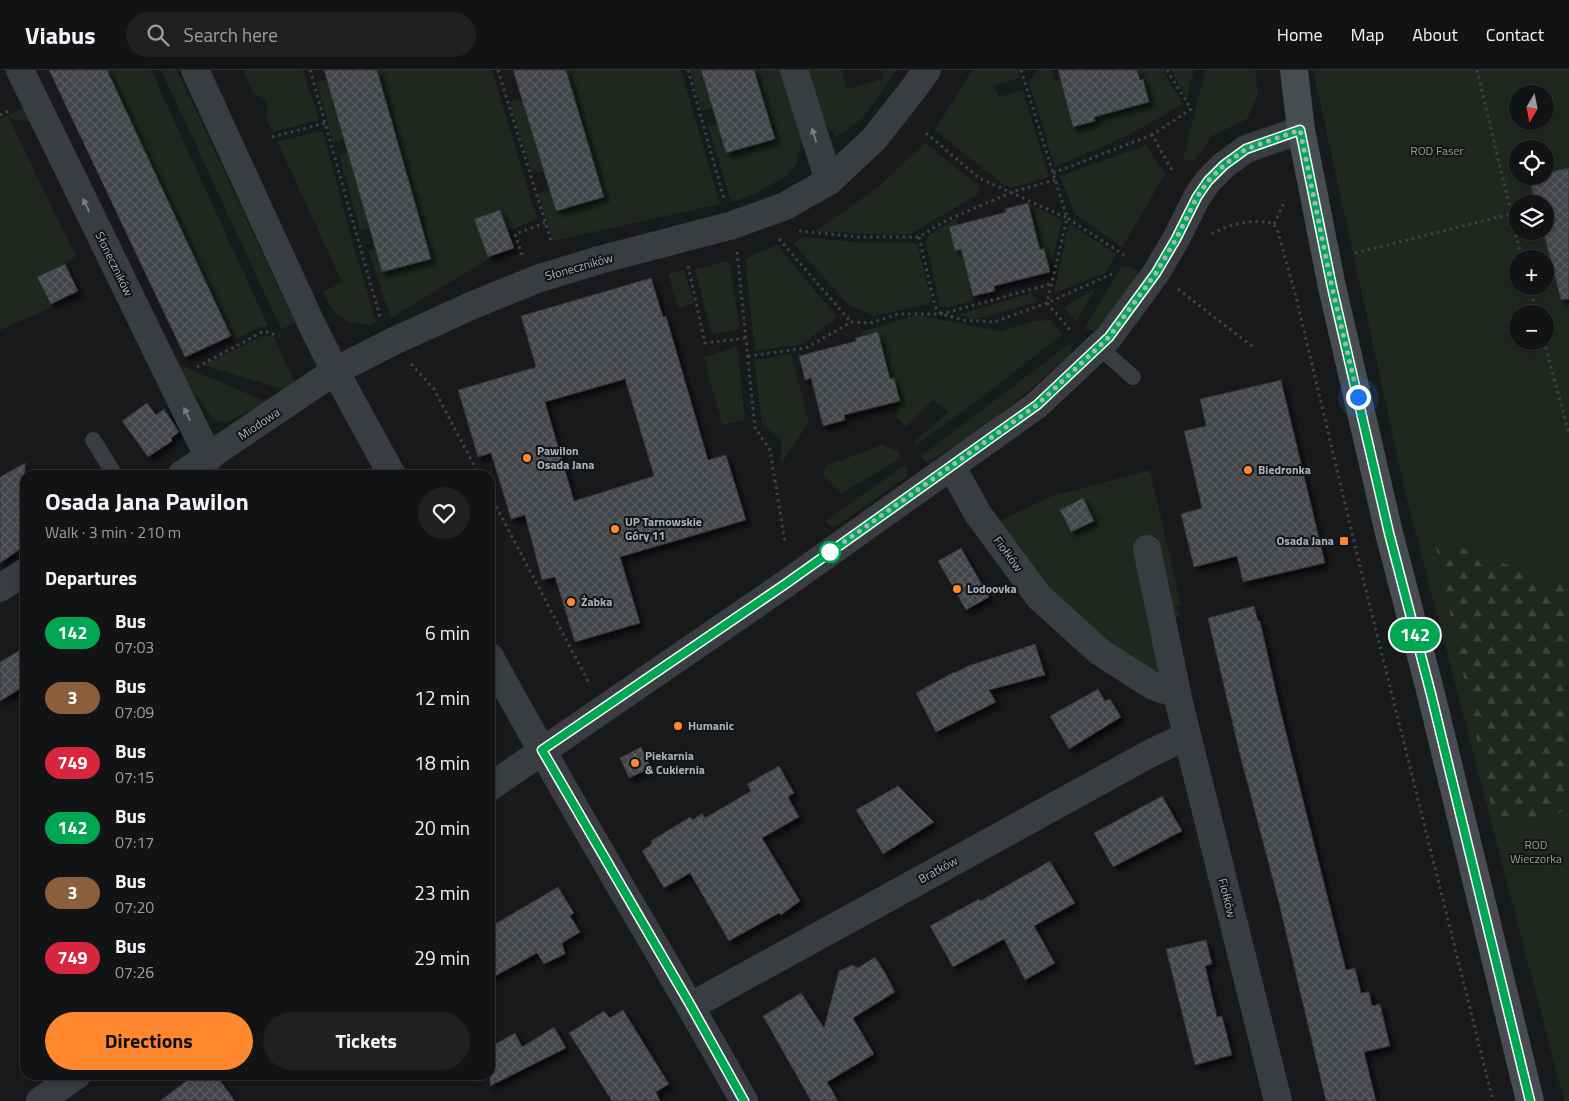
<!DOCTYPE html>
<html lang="en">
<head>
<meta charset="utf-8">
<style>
	body { margin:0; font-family:"Titillium Web",sans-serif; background:#1f2022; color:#f1f3f6; height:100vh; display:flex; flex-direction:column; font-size:19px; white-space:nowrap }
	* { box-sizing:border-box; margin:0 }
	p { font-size:16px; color:#9c9ea0 }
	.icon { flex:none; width:28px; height:28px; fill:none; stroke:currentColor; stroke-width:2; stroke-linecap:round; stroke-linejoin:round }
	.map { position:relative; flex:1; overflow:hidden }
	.panel { position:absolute; left:20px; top:400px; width:475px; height:610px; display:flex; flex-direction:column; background:#121314; border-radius:15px; box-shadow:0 2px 8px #0003,0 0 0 1px #313234 }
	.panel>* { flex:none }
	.badge { padding:0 10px; border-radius:16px; font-size:18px; line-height:32px }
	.needle { width:32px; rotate:190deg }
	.buttons { position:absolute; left:1509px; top:15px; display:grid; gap:10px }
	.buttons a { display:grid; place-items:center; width:45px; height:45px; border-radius:50%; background:#121314; box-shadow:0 2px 8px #0003,0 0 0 1px #313234; font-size:25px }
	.you { position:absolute; width:25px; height:25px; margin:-12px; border:4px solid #fff; border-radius:50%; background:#1a73e8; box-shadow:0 0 0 8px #1a73e833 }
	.map>.badge { position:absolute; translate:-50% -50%; box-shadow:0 0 0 2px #fff }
	h2 { padding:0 25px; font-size:19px; line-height:45px }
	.round { display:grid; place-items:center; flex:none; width:52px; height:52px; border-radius:26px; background:#1f2022 }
	.headline { display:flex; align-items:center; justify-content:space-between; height:85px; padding:0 25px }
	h1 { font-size:24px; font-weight:700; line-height:38px }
	.action { display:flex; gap:10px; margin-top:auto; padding:10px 25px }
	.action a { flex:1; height:58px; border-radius:30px; background:#ff872d; color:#111; font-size:20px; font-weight:700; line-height:58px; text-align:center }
	.action a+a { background:#1f2022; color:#f1f3f6 }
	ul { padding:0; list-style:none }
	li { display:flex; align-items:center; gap:15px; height:65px; padding:0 25px }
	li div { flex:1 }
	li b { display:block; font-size:19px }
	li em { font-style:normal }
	li .badge { min-width:55px; font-weight:700; text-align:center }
	header { display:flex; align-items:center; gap:30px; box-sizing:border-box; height:70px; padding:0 25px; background:#121314; border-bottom:1px solid #313234 }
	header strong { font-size:24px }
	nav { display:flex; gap:28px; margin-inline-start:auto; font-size:18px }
	.search { width:350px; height:45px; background:#1f2022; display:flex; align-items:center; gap:12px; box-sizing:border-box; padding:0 18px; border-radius:28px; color:#9c9ea0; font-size:19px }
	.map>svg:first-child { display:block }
	.green { fill:#1f271e; fill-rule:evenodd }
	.forest { fill:url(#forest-firs) }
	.building { fill:url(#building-cross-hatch); stroke:#323337; fill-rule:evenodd; filter:url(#shadow) }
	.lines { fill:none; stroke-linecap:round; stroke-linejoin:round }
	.path { stroke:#3f4347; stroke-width:3; stroke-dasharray:2.5 4; stroke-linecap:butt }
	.lane { stroke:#393c40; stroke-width:16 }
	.street { stroke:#393c40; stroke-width:28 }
	.secondary { stroke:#474c51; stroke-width:28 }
	.oneway { fill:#777d84 }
	.line-casing { stroke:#fff; stroke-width:11 }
	.line { stroke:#00a651; stroke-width:8 }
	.walk { stroke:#aab3bc; stroke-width:5; stroke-dasharray:0 9 }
	.poi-dot { fill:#ff872d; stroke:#131416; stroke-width:2 }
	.stop-dot { fill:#fff; stroke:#00a651; stroke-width:2.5 }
	.labels { text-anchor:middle; stroke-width:4; stroke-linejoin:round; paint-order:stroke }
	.park-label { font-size:12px; fill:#86a87f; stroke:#131416 }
	.street-label { font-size:12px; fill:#aab3bc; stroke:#131416 }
	.poi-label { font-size:12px; font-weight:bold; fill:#aab3bc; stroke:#131416; text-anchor:start }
</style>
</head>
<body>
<header>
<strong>Viabus</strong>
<div class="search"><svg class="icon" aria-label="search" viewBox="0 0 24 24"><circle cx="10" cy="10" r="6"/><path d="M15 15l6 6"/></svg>Search here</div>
<nav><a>Home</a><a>Map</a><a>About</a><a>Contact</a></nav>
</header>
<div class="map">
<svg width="1569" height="1031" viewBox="0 0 1569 1031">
	<defs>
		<pattern id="forest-firs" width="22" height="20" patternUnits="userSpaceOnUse" patternTransform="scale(1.25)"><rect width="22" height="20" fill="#1f271e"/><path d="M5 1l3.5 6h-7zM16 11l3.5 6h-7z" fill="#3d443d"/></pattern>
		<pattern id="building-cross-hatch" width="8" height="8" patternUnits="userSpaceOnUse" patternTransform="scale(1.25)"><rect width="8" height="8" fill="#424448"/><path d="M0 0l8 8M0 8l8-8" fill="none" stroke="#5b5d60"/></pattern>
		<filter id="shadow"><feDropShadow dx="4.5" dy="4.5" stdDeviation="2.5" flood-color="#0009"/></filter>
	</defs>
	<rect width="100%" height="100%" fill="#18191b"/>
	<g class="green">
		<polygon points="107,0 151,0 268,256 257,258 235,270 231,266"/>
		<polygon points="161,0 177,0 295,253 281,259"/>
		<polygon points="243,0 303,0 319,50 273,62 265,47 268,34 261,26 254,25"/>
		<polygon points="377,0 492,0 537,149 508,161 474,149 489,189 391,248 368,180 376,180 382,202 431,189"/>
		<polygon points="566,0 681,0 720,134 553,171 538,125 549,120 556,141 604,126"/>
		<polygon points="690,0 701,0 713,38 702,41"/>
		<polygon points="754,0 782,0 802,70 796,95 787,105 754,125 731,132 708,56 717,54 775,69"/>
		<polygon points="808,0 842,0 847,19 883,9 881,0 897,0 862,49 836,67 819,45"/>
		<polygon points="972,0 1018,0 1020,8 994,15 999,27 1023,20 1049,107 1011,118 1001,113 935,60"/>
		<polygon points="1037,0 1052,0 1055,11 1061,9 1073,57 1095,51 1092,40 1097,46 1149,32 1144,9 1140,10 1137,0 1163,0 1183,34 1129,65 1055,97 1029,13"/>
		<polygon points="1171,0 1194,0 1187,29"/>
		<polygon points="1205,0 1255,0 1258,25 1247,49 1212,66 1194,91 1183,90"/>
		<path d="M 1313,0 L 1569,0 L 1569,1031 L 1564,1031 L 1406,426 ZM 1518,24 L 1545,24 L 1545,51 L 1518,51 ZM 1518,79 L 1545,79 L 1545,106 L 1518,106 ZM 1518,134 L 1545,134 L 1545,161 L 1518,161 ZM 1518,189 L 1545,189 L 1545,216 L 1518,216 ZM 1518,244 L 1545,244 L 1545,271 L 1518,271 Z"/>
		<polygon points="327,10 344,69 333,73 317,12"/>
		<polygon points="522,28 544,101 532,103 510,31"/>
		<polygon points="27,36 37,53 9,49 76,186 65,194 38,207 52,237 0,260 0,49"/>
		<polygon points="323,61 351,167 376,252 371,255 348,252 331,238 323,222 342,212 277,71"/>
		<polygon points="925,73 979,116 977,125 910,164 885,165 815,161 876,119"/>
		<polygon points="1146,75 1165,104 1122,177 1075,144 1060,106"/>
		<polygon points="348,82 369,158 360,161 339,85"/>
		<polygon points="1028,133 1062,150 1050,202 1044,179 1040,180"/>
		<polygon points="956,148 958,154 949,157 955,180 961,179 974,230 947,238 940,237 926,173 928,166"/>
		<polygon points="1069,153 1116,184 1106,203 1054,223"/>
		<polygon points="803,167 858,172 917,173 931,229 929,234 874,246 848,234 793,173"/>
		<polygon points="777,175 837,247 803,274 755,281 745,189"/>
		<polygon points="729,191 740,259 712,265 695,199"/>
		<polygon points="1129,196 1139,202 1124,227 1095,261 1084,259 1121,197"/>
		<polygon points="684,200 694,233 678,238 668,204"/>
		<polygon points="1096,218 1076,252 1064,238"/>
		<polygon points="1031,223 1038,232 975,249 957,245"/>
		<polygon points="916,245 1000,261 1035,251 1050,250 1063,264 977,331 916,375 914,372 948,342 933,330 906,357 896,347 900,331 894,308 890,309 878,262 862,266 861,262"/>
		<polygon points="265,265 274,267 296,316 288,321 203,295"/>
		<path d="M 1069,274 L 1072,278 L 1070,284 C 1026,325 979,363 927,393 L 921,386 Z"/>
		<polygon points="737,277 745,350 722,355 704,287"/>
		<polygon points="791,284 809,352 781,394 781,370 762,354 754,290"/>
		<polygon points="172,292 267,332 226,353 214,350"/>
		<polygon points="881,375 898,381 901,388 842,423 823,406 826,396"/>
		<polygon points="905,395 908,406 834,458 825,451"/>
		<polygon points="1150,400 1181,535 1176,536 1179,546 1171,549 1166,524 1171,521 1156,465 1137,469 1168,606 1152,610 1043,521 995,453 1052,426"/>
	</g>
	<polygon class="forest" points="1434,467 1569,518 1569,740 1496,758"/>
	<g class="building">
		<polygon points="49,0 107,0 231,266 185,287"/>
		<polygon points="324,0 377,0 431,189 382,202"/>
		<polygon points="513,0 566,0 604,127 556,141"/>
		<polygon points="701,0 754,0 775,69 726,83"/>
		<polygon points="1058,0 1137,0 1140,10 1143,9 1149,32 1094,47 1095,51 1073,57"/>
		<polygon points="1569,98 1569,229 1561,230 1543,161 1545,161 1545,134 1536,134 1529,107 1545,106 1545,103"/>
		<polygon points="1028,133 1040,180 1044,178 1050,202 994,216 995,221 973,226 961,179 955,181 949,157 1006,142 1005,139"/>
		<polygon points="500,140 514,178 488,187 474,149"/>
		<polygon points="65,194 78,221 51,234 37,207"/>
		<path d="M 651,208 L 663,247 L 666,246 L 708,390 L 726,385 L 746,450 L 620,487 L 640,553 L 575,572 L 555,507 L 542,510 L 525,445 L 511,449 L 491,383 L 478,387 L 458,320 L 536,297 L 521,246 ZM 625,309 L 654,406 L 574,431 L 545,332 Z"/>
		<polygon points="878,262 890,309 894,308 900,331 844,345 845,350 823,356 811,308 805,310 799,286 856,271 855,268"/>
		<polygon points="1281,310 1325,493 1243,512 1237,486 1194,497 1181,444 1202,438 1184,361 1206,356 1200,329"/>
		<polygon points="147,333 156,345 164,339 179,362 171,368 172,371 148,387 122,351"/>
		<polygon points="25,393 25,476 0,493 0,407"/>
		<polygon points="1083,428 1094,451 1071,462 1060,440"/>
		<polygon points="961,478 989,527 966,540 938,491"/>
		<polygon points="1254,536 1258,551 1260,551 1279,635 1346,900 1355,898 1361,923 1369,922 1372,936 1380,934 1390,976 1364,982 1376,1031 1326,1031 1278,829 1240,685 1208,548"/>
		<polygon points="1035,574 1045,605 989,620 996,632 936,662 916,623 954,602 955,603 968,596"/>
		<polygon points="25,577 25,616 0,631 0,592"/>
		<polygon points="1098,619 1105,631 1110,629 1121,647 1069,679 1050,646"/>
		<polygon points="641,677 651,698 629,708 620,688"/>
		<polygon points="779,696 794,723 788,727 799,747 762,768 800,831 781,845 779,843 729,871 690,803 664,818 642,781 652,774 651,771 690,747 693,750 702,743 705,748 751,721 747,714"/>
		<polygon points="898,716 934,752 883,784 856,740"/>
		<polygon points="1162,726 1182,761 1113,797 1094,763"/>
		<polygon points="1050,791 1075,833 1034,856 1055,893 1025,910 1004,869 953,897 930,856 979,829 980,831"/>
		<polygon points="558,817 574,843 570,846 580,862 562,873 565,884 544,894 537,883 490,909 490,857"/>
		<polygon points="1206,870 1212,894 1205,896 1217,947 1222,946 1232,985 1195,995 1166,879"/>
		<polygon points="875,887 884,901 895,922 853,948 874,984 827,1012 838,1031 811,1031 763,946 801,923 824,958 839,901 852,895 858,898"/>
		<polygon points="623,940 669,1014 656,1022 660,1031 612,1031 569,963 604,941 610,948"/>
		<polygon points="554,957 566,978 490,1016 490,977 515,963 522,977"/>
		<polygon points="194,1005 216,1005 235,1031 160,1031"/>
	</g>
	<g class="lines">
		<g class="path">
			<polyline points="310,0 380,247"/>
			<polyline points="498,0 552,174"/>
			<polyline points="688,0 724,129"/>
			<polyline points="1021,0 1067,148 1124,185"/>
			<polyline points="1167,0 1191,39 1152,65 1172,100"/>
			<polyline points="1477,0 1522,189"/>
			<polyline points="0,45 9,41"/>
			<polyline points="926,63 979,108 1067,148 1047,233 1072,262"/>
			<polyline points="272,67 325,53"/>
			<polyline points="1053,103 1152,65"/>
			<polyline points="1274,154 1285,130"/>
			<polyline points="799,161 859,167 919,167 945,151 1012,122 1055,110"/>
			<path d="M 1212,164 C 1228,154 1256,148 1274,154 L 1278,162 L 1296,227 L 1358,488 L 1493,1031"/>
			<polyline points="919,167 935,236 941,244 964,250 994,252 1047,233 1114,203"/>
			<polyline points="779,169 851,252"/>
			<polyline points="737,182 755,358 770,380 785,472"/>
			<polyline points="1355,183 1511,144"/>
			<polyline points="522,185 515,164 545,153"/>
			<polyline points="688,196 705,273 746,268"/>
			<polyline points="1530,216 1537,244"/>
			<polyline points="1178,219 1253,277"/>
			<polyline points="1544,271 1569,364"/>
			<polyline points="748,286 806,278 851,252 870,253 898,244 941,244 1051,214"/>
			<polyline points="411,294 434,319 479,405"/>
			<polyline points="197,297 264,261 279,266"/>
			<polyline points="490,425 590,615"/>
		</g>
		<g class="lane">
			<polyline points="1099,277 1133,307"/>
			<polyline points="93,370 115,405"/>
		</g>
		<g class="street">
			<polyline points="20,0 209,388"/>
			<polyline points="195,0 311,253 335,301 392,405"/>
			<polyline points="794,0 829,111"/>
			<polyline points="952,397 978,444 1039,527 1100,582 1153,616 1177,624"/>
			<polyline points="181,405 335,301 394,271 473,235 537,209 599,190 733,155 785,136 829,111 874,69 914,18 927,0"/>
			<polyline points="1147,479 1180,637 1278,1031"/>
			<polyline points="0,518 25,502"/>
			<path d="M 490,587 C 571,737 661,882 744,1031"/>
			<polyline points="490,717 784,515 1037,335 1109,267 1156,203 1176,169 1197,127 1208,111 1224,95 1246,79 1301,60"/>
			<polyline points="691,936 1151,683 1187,666"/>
			<polyline points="40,1031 77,1005"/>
		</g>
		<polyline class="secondary" points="1294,0 1301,60 1332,217 1389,463 1431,624 1530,1031"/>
	</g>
	<defs><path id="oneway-solid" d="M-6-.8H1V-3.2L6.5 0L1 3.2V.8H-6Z" transform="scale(1.25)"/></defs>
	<g class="oneway">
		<use href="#oneway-solid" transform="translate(814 65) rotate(-107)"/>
		<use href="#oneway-solid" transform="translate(86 135) rotate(-116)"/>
		<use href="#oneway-solid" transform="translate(187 344) rotate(-116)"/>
	</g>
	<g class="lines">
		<defs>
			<polyline id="line" points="744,1031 691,936 542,680 784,515 1037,335 1109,267 1156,203 1176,169 1197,127 1208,111 1224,95 1246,79 1300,60 1332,217 1389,463 1431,624 1530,1031"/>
		</defs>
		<use href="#line" class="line-casing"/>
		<use href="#line" class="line"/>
		<polyline class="walk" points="830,482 1037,335 1109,267 1156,203 1176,169 1197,127 1208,111 1224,95 1246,79 1300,60 1332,217 1358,327"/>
	</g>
	<g class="poi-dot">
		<circle cx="527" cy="388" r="5"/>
		<circle cx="1248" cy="400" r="5"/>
		<circle cx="615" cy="459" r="5"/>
		<rect x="1339" y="466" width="10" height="10" rx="2.5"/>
		<circle cx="957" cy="519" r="5"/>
		<circle cx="571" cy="532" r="5"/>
		<circle cx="678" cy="656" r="5"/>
		<circle cx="635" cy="693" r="5"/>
	</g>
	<circle class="stop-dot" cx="830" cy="482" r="10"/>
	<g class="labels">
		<g class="park-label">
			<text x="1437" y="85">ROD Faser</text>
			<text x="1536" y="779">ROD<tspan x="1536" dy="14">Wieczorka</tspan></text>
		</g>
		<g class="street-label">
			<text transform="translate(114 194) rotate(64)" y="4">Słoneczników</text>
			<text transform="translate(579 197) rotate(-16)" y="4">Słoneczników</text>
			<text transform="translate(259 354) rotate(-34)" y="4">Miodowa</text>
			<text transform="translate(1008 484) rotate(54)" y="4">Fiołków</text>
			<text transform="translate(938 800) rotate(-29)" y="4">Bratków</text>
			<text transform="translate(1227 828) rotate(76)" y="4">Fiołków</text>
		</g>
		<g class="poi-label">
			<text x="537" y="385">Pawilon<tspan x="537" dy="14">Osada Jana</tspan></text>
			<text x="1258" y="404">Biedronka</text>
			<text x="625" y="456">UP Tarnowskie<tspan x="625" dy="14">Góry 11</tspan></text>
			<text x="1334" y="475" text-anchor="end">Osada Jana</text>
			<text x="967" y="523">Lodoovka</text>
			<text x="581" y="536">Żabka</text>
			<text x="688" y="660">Humanic</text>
			<text x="645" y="690">Piekarnia<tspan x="645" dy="14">&amp; Cukiernia</tspan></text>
		</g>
	</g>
</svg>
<div class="buttons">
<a><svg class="needle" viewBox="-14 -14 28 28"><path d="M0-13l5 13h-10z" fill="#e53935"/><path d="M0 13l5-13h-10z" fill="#9c9ea0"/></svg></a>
<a><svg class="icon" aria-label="locate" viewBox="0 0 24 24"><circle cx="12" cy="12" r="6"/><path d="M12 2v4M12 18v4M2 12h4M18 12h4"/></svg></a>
<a><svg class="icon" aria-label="layers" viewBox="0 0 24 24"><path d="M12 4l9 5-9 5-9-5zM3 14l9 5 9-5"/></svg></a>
<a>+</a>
<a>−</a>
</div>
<div class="you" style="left:1358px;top:327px"></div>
<b class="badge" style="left:1415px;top:565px;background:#00a651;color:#fff">142</b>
<section class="panel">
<div class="headline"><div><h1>Osada Jana Pawilon</h1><p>Walk · 3 min · 210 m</p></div><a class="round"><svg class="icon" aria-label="heart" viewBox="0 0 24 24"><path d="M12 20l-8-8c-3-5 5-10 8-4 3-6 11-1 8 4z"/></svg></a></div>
<h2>Departures</h2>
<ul>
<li><span class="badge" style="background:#00a651;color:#fff">142</span><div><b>Bus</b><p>07:03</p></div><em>6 min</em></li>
<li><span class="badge" style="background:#8b5e3c;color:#fff">3</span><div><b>Bus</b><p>07:09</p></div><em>12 min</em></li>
<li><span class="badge" style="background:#d7263d;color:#fff">749</span><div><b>Bus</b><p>07:15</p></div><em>18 min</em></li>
<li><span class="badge" style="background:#00a651;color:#fff">142</span><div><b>Bus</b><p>07:17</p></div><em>20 min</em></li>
<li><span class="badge" style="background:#8b5e3c;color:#fff">3</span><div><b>Bus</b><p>07:20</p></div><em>23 min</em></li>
<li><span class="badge" style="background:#d7263d;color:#fff">749</span><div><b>Bus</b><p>07:26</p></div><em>29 min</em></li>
</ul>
<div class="action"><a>Directions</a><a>Tickets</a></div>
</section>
</div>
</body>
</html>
